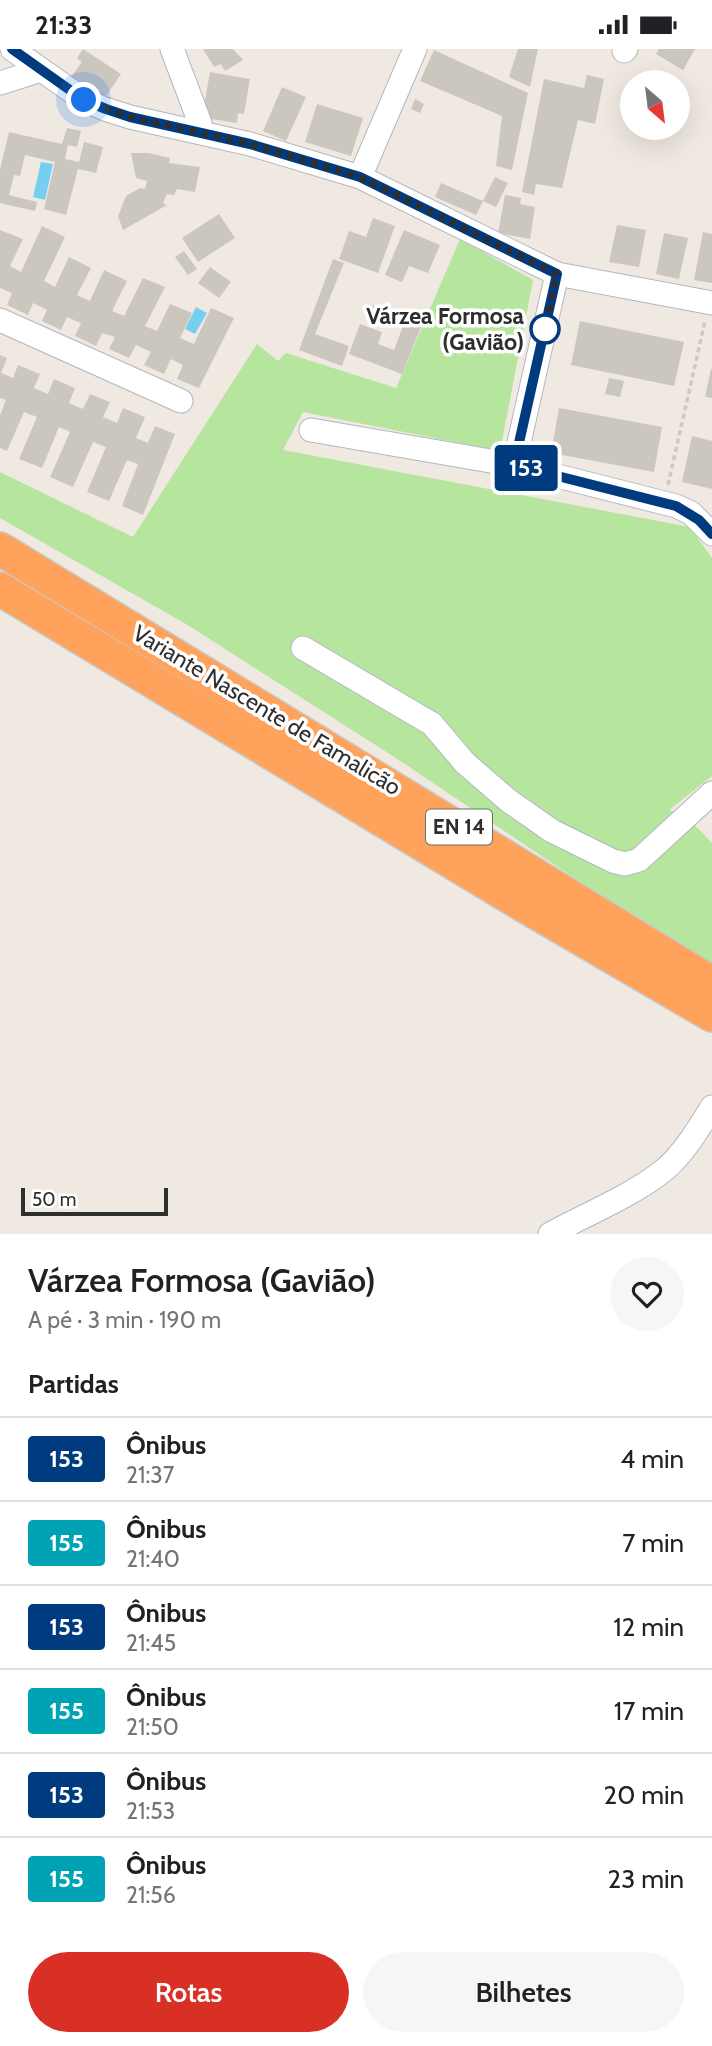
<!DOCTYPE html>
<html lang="pt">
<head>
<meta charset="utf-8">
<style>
	body { margin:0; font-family:Cabin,sans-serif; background:#f6f6f6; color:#202124; height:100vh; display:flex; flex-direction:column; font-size:26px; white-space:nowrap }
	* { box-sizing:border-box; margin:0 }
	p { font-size:23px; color:#757577 }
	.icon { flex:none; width:38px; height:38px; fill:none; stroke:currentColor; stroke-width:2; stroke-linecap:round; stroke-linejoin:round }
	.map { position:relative; height:1185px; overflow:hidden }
	.panel { display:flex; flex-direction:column; background:#fff; flex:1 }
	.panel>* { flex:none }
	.badge { padding:0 14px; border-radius:5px; font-size:24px; line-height:46px }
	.needle { width:46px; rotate:152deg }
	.buttons { position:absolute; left:620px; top:21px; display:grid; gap:14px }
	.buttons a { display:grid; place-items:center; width:70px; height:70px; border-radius:50%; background:#fff; box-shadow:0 7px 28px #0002; font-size:35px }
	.scale { position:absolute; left:21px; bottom:18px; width:147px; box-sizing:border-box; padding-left:7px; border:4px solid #2e2e2e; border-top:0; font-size:19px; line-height:24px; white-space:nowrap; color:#2e2e2e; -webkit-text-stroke:5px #fff; paint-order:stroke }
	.you { position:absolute; width:35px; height:35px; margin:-18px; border:5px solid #fff; border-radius:50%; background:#1a73e8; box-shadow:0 0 0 10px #1a73e833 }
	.map>.badge { position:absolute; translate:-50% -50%; box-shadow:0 0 0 4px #fff }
	h2 { padding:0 28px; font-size:26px; line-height:63px }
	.round { display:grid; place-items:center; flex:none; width:74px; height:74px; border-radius:37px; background:#f6f6f6 }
	.headline { display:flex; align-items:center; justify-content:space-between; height:119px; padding:0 28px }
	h1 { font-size:33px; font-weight:600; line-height:52px }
	.action { display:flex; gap:14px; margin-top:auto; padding:14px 28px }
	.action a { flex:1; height:80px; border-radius:42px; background:#d93025; color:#fff; font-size:28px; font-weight:600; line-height:80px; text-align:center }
	.action a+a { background:#f6f6f6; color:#202124 }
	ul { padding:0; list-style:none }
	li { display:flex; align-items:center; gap:21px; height:84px; padding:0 28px; border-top:2px solid #e0e0e0 }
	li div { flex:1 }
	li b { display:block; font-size:26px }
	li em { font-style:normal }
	li .badge { min-width:77px; font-weight:700; text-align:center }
	.status { display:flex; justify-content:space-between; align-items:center; height:49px; padding:0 35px; background:#fff; direction:ltr }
	.status svg { height:19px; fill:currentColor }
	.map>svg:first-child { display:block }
	.green { fill:#b6e59e }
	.water { fill:#75cff0 }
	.building { fill:#cbc7bf }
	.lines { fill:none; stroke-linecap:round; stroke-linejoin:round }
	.minor-casing { stroke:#b4b7c1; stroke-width:25 }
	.highway-casing { stroke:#c9c9c9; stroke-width:36 }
	.path { stroke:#c9c9c9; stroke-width:3.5; stroke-dasharray:5 3.5; stroke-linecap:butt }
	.minor { stroke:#fff; stroke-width:23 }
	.highway { stroke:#ffa35c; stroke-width:33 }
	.line-casing { stroke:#fff; stroke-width:16 }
	.line { stroke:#003b80; stroke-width:10 }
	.walk { stroke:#2e2e2e; stroke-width:7; stroke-dasharray:0 12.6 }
	.stop-dot { fill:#fff; stroke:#003b80; stroke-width:3.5 }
	.labels { text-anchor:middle; stroke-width:7; stroke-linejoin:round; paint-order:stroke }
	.shield { fill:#fff; stroke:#6d6d6d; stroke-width:2 }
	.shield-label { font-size:21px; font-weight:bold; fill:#2e2e2e }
	.stop-label { font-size:23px; font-weight:bold; fill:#2e2e2e; stroke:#fff; text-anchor:end }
	.street-label { font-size:23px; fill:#2e2e2e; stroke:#fff }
</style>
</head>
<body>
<div class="status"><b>21:33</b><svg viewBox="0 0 49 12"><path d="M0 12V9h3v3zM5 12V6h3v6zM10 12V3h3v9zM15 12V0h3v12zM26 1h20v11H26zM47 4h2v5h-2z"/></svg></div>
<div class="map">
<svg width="712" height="1185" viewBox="0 0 712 1185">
	<rect width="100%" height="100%" fill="#efe9e1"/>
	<polygon class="green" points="460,190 533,231 500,402 303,363 283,401 690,478 712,509 712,727 669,761 686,767 712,794 712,914 577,831 396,709 186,575 0,469 0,423 133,488 257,295 278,312 286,304 396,339"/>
	<g class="water">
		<polygon points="41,113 53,115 45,151 33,148"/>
		<polygon points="196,258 207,264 195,285 185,280"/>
	</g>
	<g class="building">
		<polygon points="83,0 121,25 104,50 71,28 82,13 77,9"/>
		<polygon points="203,0 233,0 243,11 225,22 221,15 214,18"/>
		<polygon points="518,0 538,0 530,38 509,28"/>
		<polygon points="659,0 695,0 683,21 656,5"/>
		<polygon points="434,1 528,44 512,121 496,117 502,67 420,32"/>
		<polygon points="210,23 250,30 244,65 238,64 237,74 205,69 207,57 204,57"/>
		<polygon points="587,26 604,30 595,75 578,71 562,139 536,135 534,146 522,143 544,30 584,39"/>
		<polygon points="282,38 306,48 286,92 263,82"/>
		<polygon points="415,50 424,55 420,64 411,60"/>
		<polygon points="317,55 363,69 351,107 305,93"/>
		<polygon points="67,79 81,82 77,98 68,96 65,110 79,113 84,93 103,98 96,124 78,120 66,166 44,160 55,113 25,106 20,127 14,126 9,146 37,153 35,162 0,154 0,121 9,83 62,95"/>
		<polygon points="131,104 148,104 170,109 169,114 200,118 195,143 177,140 174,146 167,145 163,154 167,156 123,181 118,167 126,147 140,139 145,140 147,132 136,129"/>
		<polygon points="495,128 508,134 496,158 483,152"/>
		<polygon points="441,134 483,152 476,166 435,148"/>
		<polygon points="505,146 521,149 520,155 535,158 530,190 498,184"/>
		<polygon points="219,165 235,189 198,213 182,189"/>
		<polygon points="373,169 395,177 378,224 339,210 349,182 366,188"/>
		<polygon points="617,176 646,181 639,218 609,213"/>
		<polygon points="42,177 65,188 44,232 55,238 69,208 91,219 77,246 90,252 104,221 127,232 112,262 124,267 143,229 165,238 145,277 157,282 170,255 192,264 180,289 194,295 211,259 234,269 199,339 177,330 183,316 171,310 164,325 144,316 151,303 136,296 129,309 109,300 115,288 102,284 96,297 75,287 81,274 67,268 61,281 42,272 47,261 33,254 28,266 7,256 12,244 0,239 0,181 23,190 10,217 21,223"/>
		<polygon points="404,181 440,196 428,224 409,217 402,233 385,226"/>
		<polygon points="703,183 712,185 712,234 694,231"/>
		<polygon points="664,184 688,189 679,230 656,225"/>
		<polygon points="184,202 197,220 188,226 175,208"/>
		<polygon points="333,210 344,214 315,285 349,297 342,317 299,301"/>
		<polygon points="210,218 231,233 219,249 198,234"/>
		<polygon points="369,255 388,262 383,275 365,268"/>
		<polygon points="405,272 421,278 402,325 349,305 360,275 382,283 378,295 394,301"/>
		<polygon points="580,272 684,293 674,337 571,316"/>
		<polygon points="0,306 7,309 1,324 13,329 18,316 40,325 34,339 48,345 54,330 75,339 69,354 83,360 90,345 110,353 103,368 117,374 123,359 145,368 136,389 148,394 155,377 175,385 143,466 122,457 138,415 127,411 109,452 87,443 106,398 93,393 73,438 50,428 70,383 59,378 42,419 19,410 37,368 24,363 7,402 0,399 0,366 6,351 0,349"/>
		<polygon points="711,320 712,320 712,349 705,348"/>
		<polygon points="609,329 624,332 620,348 605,345"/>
		<polygon points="559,359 662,378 654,423 551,404"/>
		<polygon points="692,387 712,392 712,440 682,433"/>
	</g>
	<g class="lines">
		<defs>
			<g id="minor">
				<polyline points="12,0 84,51 105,60 130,68 250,95 360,128 557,225 712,254"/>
				<polyline points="172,0 200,74 198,83"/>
				<polyline points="624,2 626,0"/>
				<polyline points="0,34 41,21"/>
				<polyline points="360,128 415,0"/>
				<polyline points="0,271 181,352"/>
				<polyline points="311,381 514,416 676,457 691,464 712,485"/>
				<polyline points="514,416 557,225"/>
				<polyline points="303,599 432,675 465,714 509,752 552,782 613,812 625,815 639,811 712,744"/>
				<path d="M 550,1185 C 585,1166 633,1146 663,1122 C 683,1106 699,1079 712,1058"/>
			</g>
			<g id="highway">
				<polyline points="0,500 712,934"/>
				<polyline points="0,540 525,857 712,966"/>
			</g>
		</defs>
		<use href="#minor" class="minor-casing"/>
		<use href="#highway" class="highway-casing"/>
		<polyline class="path" points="668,436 705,272"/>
		<use href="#minor" class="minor"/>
		<use href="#highway" class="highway"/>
	</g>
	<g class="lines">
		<defs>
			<polyline id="line" points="12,0 84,51 106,60 130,68 250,95 360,128 557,225 514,416 676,457 699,471 712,485"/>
		</defs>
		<use href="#line" class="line-casing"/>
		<use href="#line" class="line"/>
		<polyline class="walk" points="84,51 130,68 250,95 360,128 557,225 545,280"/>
	</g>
	<circle class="stop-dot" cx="545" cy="280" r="14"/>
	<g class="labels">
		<rect class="shield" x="426" y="760.5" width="66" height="35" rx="5"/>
		<g class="shield-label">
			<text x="459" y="785">EN 14</text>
		</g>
		<g class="stop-label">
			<text x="524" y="275">Várzea Formosa<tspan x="524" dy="26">(Gavião)</tspan></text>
		</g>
		<g class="street-label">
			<text transform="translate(267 661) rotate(31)" y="8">Variante Nascente de Famalicão</text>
		</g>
	</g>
</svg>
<div class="buttons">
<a><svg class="needle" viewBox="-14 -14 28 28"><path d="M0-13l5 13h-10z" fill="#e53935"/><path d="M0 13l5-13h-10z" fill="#757577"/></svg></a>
</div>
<div class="scale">50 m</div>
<div class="you" style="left:84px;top:51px"></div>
<b class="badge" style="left:526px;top:419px;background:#003b80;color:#fff">153</b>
</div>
<section class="panel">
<div class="headline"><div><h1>Várzea Formosa (Gavião)</h1><p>A pé · 3 min · 190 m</p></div><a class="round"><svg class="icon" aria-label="heart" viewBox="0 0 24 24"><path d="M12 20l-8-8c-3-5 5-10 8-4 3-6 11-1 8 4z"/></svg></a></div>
<h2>Partidas</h2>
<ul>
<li><span class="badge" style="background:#003b80;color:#fff">153</span><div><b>Ônibus</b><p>21:37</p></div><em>4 min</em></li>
<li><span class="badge" style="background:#00a3b4;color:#fff">155</span><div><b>Ônibus</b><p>21:40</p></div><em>7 min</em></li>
<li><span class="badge" style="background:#003b80;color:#fff">153</span><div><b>Ônibus</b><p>21:45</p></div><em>12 min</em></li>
<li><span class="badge" style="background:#00a3b4;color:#fff">155</span><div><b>Ônibus</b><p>21:50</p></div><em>17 min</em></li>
<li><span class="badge" style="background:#003b80;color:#fff">153</span><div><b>Ônibus</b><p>21:53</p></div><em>20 min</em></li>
<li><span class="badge" style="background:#00a3b4;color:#fff">155</span><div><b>Ônibus</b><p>21:56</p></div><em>23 min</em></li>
</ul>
<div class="action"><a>Rotas</a><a>Bilhetes</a></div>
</section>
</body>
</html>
